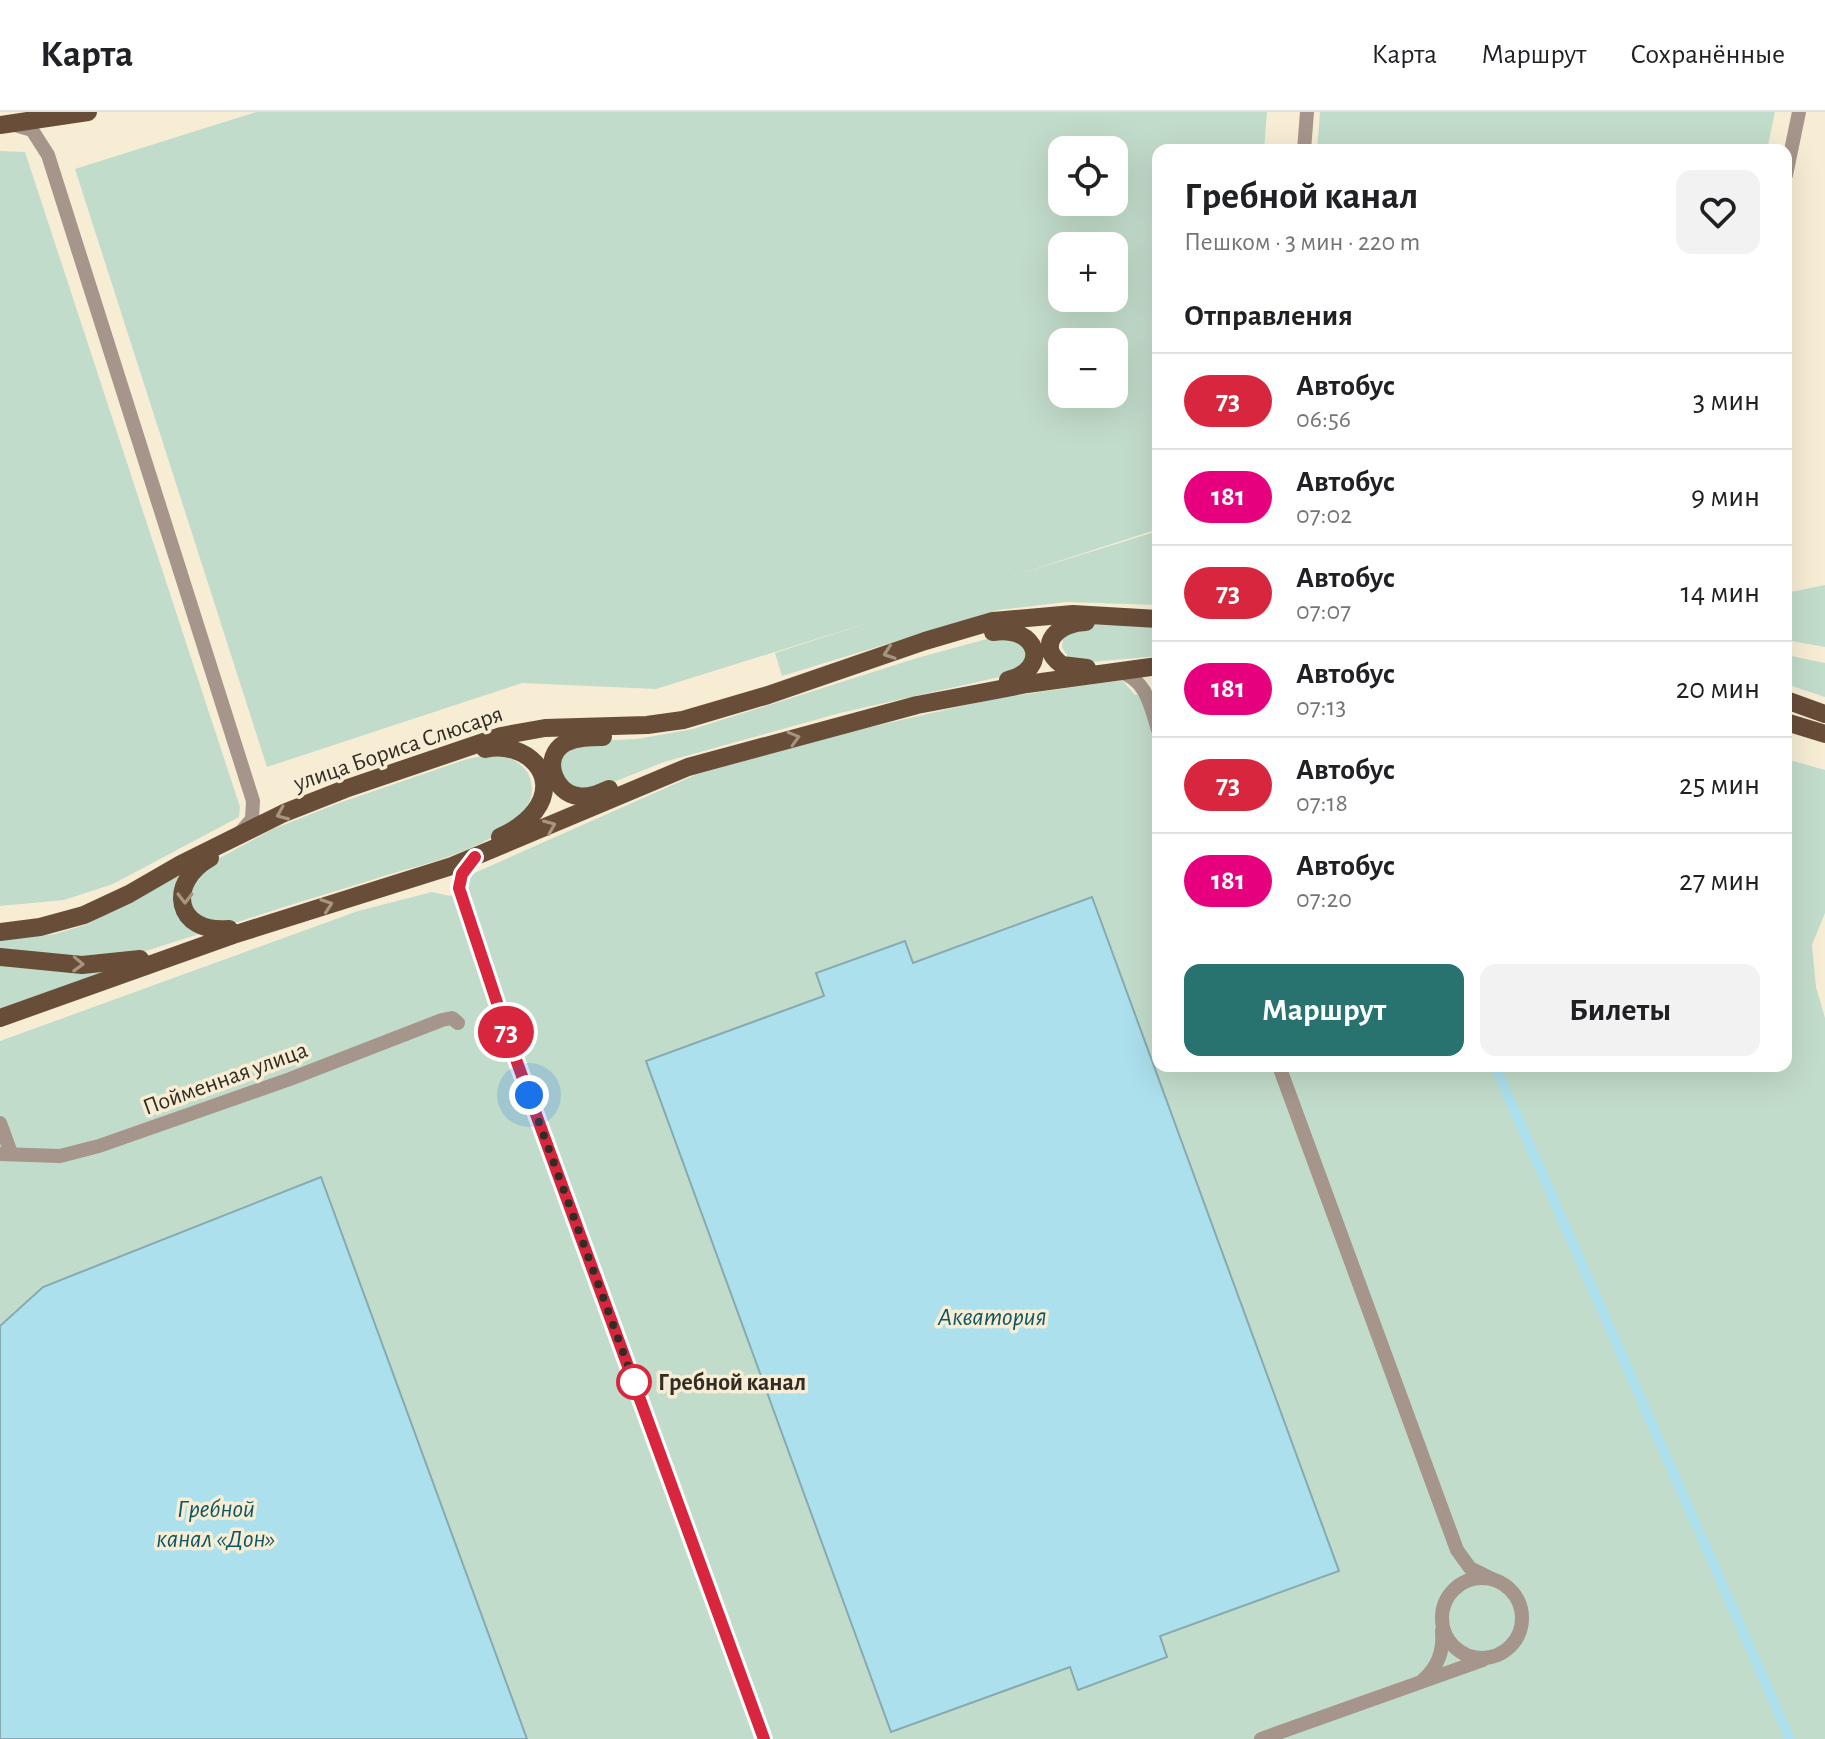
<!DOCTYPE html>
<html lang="ru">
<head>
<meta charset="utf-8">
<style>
	body { margin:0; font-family:"Alegreya Sans",sans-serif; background:#f2f2f2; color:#202124; height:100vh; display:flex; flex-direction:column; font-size:30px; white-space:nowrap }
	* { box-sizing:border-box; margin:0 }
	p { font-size:26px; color:#757577 }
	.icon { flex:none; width:44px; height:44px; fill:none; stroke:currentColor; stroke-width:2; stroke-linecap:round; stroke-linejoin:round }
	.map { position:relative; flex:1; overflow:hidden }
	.drawer { position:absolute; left:1152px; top:32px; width:640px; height:928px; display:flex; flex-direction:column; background:#fff; border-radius:16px; box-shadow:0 8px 32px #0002 }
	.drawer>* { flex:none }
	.badge { padding:0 16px; border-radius:26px; font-size:28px; line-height:52px }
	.buttons { position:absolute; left:1048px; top:24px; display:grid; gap:16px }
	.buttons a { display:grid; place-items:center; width:80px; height:80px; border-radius:16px; background:#fff; box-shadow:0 8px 32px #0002; font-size:40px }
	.you { position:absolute; width:40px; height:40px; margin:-20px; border:6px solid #fff; border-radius:50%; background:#1a73e8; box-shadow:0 0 0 12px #1a73e833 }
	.map>.badge { position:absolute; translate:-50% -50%; box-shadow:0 0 0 4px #fff }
	h2 { padding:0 32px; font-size:30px; line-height:72px }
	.round { display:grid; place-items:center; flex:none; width:84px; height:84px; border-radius:16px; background:#f2f2f2 }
	.headline { display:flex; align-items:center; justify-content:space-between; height:136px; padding:0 32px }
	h1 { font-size:38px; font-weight:600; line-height:60px }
	.primary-button { display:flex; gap:16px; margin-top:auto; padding:16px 32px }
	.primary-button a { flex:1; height:92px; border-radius:16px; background:#287270; color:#fff; font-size:32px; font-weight:600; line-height:92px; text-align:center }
	.primary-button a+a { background:#f2f2f2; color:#202124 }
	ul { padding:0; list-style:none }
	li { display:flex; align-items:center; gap:24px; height:96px; padding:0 32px; border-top:2px solid #e0e0e0 }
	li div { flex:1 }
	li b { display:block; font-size:30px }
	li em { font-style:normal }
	li .badge { min-width:88px; font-weight:700; text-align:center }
	header { display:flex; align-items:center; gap:48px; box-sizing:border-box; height:112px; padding:0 40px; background:#fff; border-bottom:2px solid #e0e0e0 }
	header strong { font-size:38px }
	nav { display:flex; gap:44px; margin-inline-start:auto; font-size:28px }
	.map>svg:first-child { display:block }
	.green { fill:#c2dccb; fill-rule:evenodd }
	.water { fill:#ace0ec; stroke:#87aab0; stroke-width:2 }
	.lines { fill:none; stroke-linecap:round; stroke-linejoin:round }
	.canal { stroke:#ace0ec; stroke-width:10 }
	.minor { stroke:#a5958a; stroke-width:14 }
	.major { stroke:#684d39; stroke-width:18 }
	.oneway { stroke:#a8957f }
	.line-casing { stroke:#fff; stroke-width:18 }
	.line { stroke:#d7263d; stroke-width:12 }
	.walk { stroke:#312d24; stroke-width:8; stroke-dasharray:0 14.4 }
	.stop-dot { fill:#fff; stroke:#d7263d; stroke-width:4 }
	.labels { text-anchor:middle; stroke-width:7; stroke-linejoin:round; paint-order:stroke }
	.street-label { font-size:24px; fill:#312d24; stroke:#f7edd5 }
	.stop-label { font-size:24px; font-weight:bold; fill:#312d24; stroke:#f7edd5; text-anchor:start }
	.water-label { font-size:26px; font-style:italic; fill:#0e5663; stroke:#f7edd5 }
</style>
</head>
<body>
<header>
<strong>Карта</strong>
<nav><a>Карта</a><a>Маршрут</a><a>Сохранённые</a></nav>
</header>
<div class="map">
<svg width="1825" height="1627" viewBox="0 0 1825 1627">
	<rect width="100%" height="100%" fill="#f7edd5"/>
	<g class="green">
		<path d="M 256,0 L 1267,0 L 1264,38 L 1158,38 L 1158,417 L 1013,464 L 1158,419 L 1158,493 L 1066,490 L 998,498 L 782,564 L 775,541 L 877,508 L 656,577 L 522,571 L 267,655 L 75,57 ZM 1062,38 L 1114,38 L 1114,90 L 1062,90 ZM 1062,134 L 1114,134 L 1114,186 L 1062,186 ZM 1062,230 L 1114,230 L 1114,282 L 1062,282 Z"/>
		<polygon points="1320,0 1775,0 1767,38 1317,38"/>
		<polygon points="0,39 25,40 240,695 239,705 113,772 64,788 0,794"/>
		<polygon points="1825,473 1825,535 1786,528 1786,481"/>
		<polygon points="1084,512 1158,513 1158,544 1091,550 1068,545 1062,535 1064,522"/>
		<polygon points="1005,522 1015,523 1030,543 1013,562 840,601 664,650 591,679 565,674 559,645 566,636 592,629 637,627 693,617 917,546"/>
		<polygon points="1786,543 1825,551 1825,585 1786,572"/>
		<polygon points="1122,568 1135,583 1158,577 1158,954 1786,954 1786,647 1825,658 1825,801 1812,833 1816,875 1825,906 1825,1627 0,1627 0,929 358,799 432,780 450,784 469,776 470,763 695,663 844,621 993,587"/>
		<path d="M 497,641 C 515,648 531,654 532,677 C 533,694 515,711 501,720 C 465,743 421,753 381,765 C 330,781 279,796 229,813 L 195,807 L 187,775 L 201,756 L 273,717 L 339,691 L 467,647 Z"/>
		<polygon points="177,763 202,821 146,839 99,846 0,837 0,828 55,822 88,812"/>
		<polygon points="0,851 115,858 0,898"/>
	</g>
	<g class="water">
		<polygon points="1092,785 1339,1459 1160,1524 1167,1545 1078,1578 1070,1555 891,1620 646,949 824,884 816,861 905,829 913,851"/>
		<polygon points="321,1065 527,1627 0,1627 0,1214 43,1175"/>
	</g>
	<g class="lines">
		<g class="canal">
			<polyline points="1495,954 1697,1415"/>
			<polyline points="1701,1424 1790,1627"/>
		</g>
		<g class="minor">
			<polyline points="15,13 32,18 48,43 253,689 252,707 240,721"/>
			<polyline points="1304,38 1307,0"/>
			<polyline points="1786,63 1799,0"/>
			<path d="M 1119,559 C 1147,569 1150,592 1158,618"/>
			<polyline points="475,746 462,762 459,776 514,942 764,1627"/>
			<polyline points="1279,954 1457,1438 1470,1456 1492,1467"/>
			<polyline points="0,1011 11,1041"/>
			<polyline points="0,1042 60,1044 99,1034 290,967 442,908 452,906 458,911"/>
			<circle cx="1482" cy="1506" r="40"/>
			<path d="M 1423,1568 C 1438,1555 1444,1539 1442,1519"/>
			<polyline points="1261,1627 1483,1548"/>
		</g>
		<g class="major">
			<polyline points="0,13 88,0"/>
			<path d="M 1086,510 C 1061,510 1033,532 1062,553 L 1087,556"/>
			<path d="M 993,520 C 1038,513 1051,557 1008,568"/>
			<polyline points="1786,588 1825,602"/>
			<polyline points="1786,610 1825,622"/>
			<path d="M 603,625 C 590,625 577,625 565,631 C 541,645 554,681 578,684 C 589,686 600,681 609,677"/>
			<path d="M 485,637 C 525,628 562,663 535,699 C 527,710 513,719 500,725"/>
			<path d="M 210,746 C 166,771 175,822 229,817"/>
			<polyline points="0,820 40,815 84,803 129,782 181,752 284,701 345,677 501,624 545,616 647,613 683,608 768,583 925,529 993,509 1073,502 1158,507"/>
			<polyline points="0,845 82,853 140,847"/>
			<polyline points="0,906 233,823 452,754 688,655 917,593 1027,572 1158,554"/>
		</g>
	</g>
	<defs><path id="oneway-chevron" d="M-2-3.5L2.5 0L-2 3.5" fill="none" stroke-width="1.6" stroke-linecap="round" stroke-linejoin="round" transform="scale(2)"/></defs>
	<g class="oneway">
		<use href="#oneway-chevron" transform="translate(889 541) rotate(161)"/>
		<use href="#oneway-chevron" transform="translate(794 626) rotate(-16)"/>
		<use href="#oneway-chevron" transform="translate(282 702) rotate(157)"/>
		<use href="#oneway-chevron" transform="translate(550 714) rotate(-23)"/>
		<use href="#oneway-chevron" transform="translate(185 786) rotate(90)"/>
		<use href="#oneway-chevron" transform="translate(327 793) rotate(-19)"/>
		<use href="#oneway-chevron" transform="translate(78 852) rotate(2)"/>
	</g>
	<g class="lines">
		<defs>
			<polyline id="line" points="475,745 462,762 459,776 514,942 764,1627"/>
		</defs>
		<use href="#line" class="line-casing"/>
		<use href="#line" class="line"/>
		<polyline class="walk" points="529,983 634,1270"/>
	</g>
	<circle class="stop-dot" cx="634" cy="1270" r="16"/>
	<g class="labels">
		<g class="street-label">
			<text transform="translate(398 636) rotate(-19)" y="8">улица Бориса Слюсаря</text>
			<text transform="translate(225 966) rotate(-20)" y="8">Пойменная улица</text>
		</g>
		<g class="stop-label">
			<text x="658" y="1278">Гребной канал</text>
		</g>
		<g class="water-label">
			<text x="992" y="1213">Акватория</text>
			<text x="216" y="1405">Гребной<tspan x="216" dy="30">канал «Дон»</tspan></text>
		</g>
	</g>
</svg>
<div class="buttons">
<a><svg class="icon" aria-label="locate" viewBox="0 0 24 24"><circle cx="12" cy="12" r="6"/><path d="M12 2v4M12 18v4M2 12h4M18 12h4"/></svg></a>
<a>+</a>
<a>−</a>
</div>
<div class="you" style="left:529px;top:983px"></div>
<b class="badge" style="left:506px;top:920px;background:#d7263d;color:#fff">73</b>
<section class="drawer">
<div class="headline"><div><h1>Гребной канал</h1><p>Пешком · 3 мин · 220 m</p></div><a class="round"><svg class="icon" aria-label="heart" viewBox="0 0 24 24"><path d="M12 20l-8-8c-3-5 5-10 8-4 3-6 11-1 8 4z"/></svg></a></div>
<h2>Отправления</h2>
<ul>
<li><span class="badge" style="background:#d7263d;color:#fff">73</span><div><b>Автобус</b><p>06:56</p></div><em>3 мин</em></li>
<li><span class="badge" style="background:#e6007e;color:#fff">181</span><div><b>Автобус</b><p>07:02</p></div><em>9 мин</em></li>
<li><span class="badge" style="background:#d7263d;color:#fff">73</span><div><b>Автобус</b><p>07:07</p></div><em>14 мин</em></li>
<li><span class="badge" style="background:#e6007e;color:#fff">181</span><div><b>Автобус</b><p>07:13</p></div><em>20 мин</em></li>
<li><span class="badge" style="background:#d7263d;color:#fff">73</span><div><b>Автобус</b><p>07:18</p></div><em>25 мин</em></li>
<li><span class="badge" style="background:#e6007e;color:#fff">181</span><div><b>Автобус</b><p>07:20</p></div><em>27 мин</em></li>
</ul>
<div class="primary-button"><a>Маршрут</a><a>Билеты</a></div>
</section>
</div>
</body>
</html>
